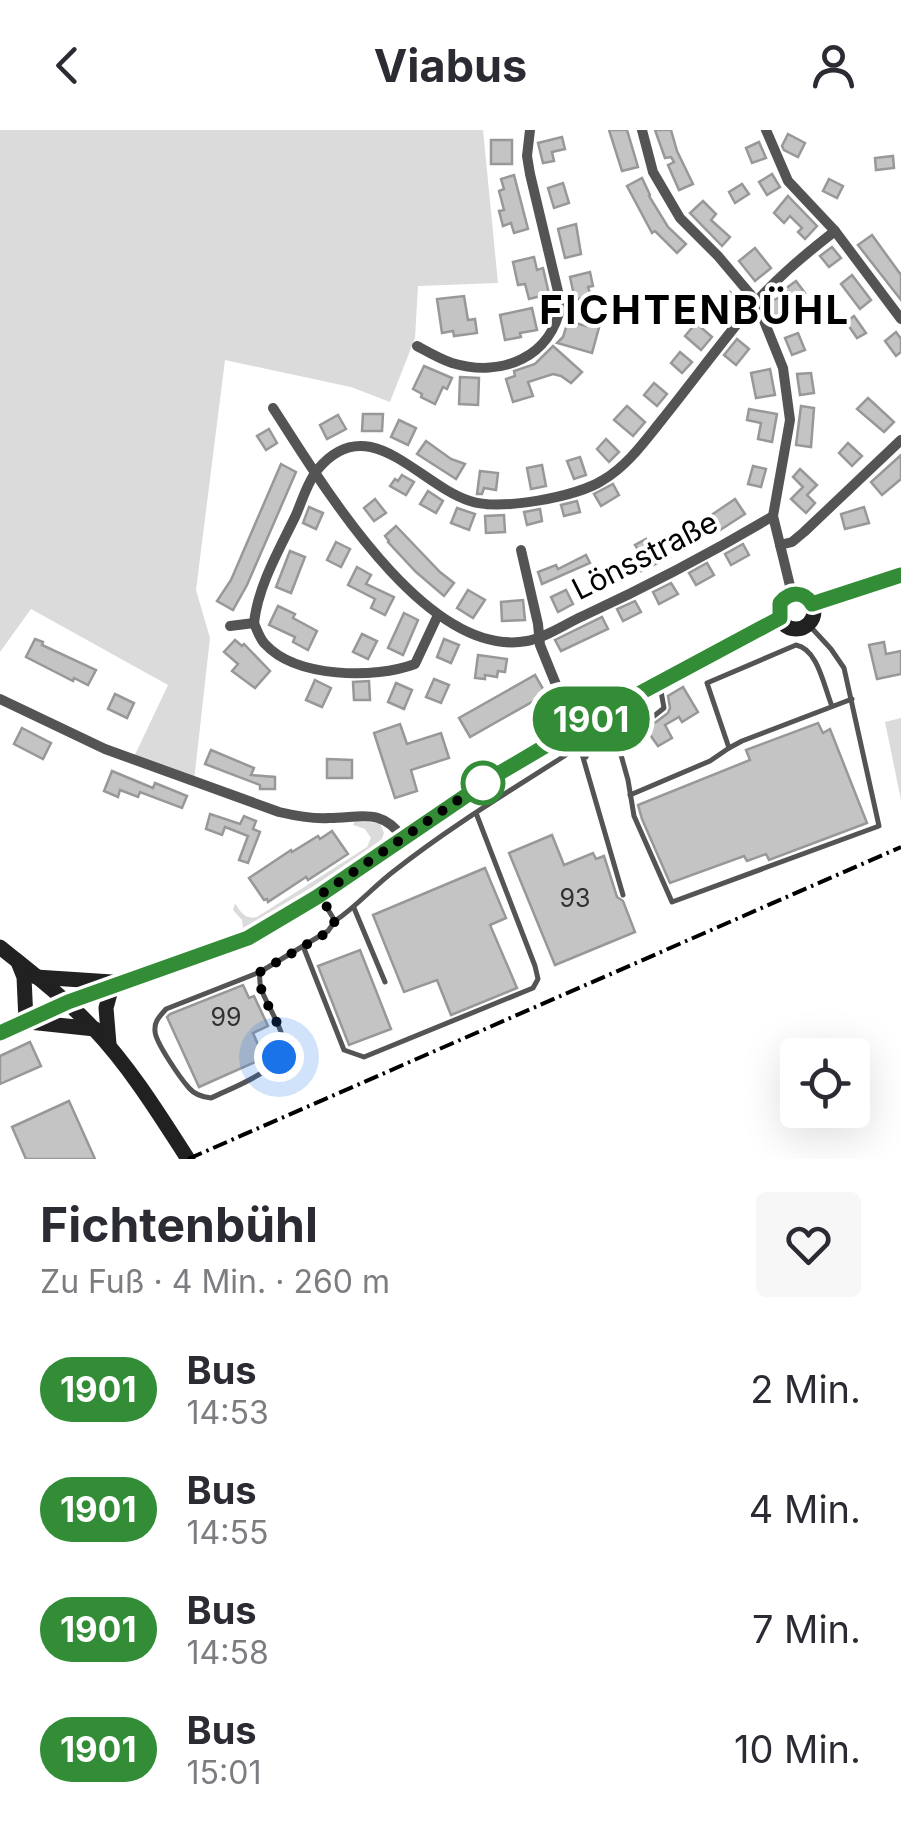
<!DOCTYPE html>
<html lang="de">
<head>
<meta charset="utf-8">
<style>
	body { margin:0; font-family:Inter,sans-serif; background:#f7f7f7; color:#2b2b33; height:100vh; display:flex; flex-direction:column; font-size:38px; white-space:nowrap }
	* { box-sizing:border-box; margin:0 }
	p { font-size:32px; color:#7c7c81 }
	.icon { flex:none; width:55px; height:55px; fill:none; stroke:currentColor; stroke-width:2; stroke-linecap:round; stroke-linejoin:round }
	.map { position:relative; height:1029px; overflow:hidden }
	.side { display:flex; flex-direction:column; background:#fff; flex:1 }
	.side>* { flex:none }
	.badge { padding:0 20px; border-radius:32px; font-size:35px; line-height:65px }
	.controls { position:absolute; left:780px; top:908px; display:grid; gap:20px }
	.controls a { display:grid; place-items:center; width:90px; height:90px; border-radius:10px; background:#fff; box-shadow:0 10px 40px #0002; font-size:50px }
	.you { position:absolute; width:50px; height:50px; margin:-25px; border:8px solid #fff; border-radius:50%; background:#1a73e8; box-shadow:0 0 0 15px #1a73e833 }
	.map>.badge { position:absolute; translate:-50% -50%; box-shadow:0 0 0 5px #fff }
	.round { display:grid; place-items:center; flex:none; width:105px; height:105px; border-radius:10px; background:#f7f7f7 }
	.headline { display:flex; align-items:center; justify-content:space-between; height:170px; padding:0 40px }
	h1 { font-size:48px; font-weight:700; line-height:75px }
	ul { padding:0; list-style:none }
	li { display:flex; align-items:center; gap:30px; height:120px; padding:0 40px }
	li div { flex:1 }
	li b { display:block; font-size:38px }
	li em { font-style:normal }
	li .badge { min-width:110px; font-weight:700; text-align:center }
	header { display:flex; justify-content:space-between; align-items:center; height:130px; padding:0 40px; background:#fff; font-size:45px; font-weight:700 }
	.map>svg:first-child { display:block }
	.green { fill:#dbdbdb }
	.building { fill:#c4c4c4; stroke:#989898; stroke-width:2.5 }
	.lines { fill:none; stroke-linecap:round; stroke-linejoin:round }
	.lane { stroke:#545454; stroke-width:5 }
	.street { stroke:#545454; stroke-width:10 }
	.secondary { stroke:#212121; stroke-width:15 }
	.rail { stroke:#000; stroke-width:4; stroke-dasharray:15 5 2.5 5; stroke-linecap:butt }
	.line-casing { stroke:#fff; stroke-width:22 }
	.line { stroke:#338c36; stroke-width:15 }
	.walk { stroke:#000; stroke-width:10; stroke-dasharray:0 18 }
	.stop-dot { fill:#fff; stroke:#338c36; stroke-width:5 }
	.labels { text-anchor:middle; stroke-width:8; stroke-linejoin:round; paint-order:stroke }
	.number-label { font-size:25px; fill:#313131 }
	.street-label { font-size:30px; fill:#000; stroke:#fff }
	.district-label { font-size:40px; font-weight:bold; letter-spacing:2.5px; fill:#000; stroke:#fff }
</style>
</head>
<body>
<header><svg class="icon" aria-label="back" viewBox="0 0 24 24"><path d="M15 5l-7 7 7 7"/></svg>Viabus<svg class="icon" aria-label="person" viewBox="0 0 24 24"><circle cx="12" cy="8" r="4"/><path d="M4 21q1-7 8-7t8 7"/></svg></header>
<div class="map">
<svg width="901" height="1029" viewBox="0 0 901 1029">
	<rect width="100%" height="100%" fill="#fff"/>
	<g class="green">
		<polygon points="0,0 483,0 498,153 418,156 415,208 390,272 351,257 225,230 196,460 210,508 194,651 133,629 168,555 31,479 0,522"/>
		<polygon points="901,588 901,670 885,592"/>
		<path d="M 355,691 L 380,693 L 384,703 L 382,709 L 334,745 L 243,798 L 242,790 L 233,780 L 235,773 C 240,782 246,790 257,787 L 367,717 L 371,708 L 365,699 L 353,695 Z"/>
	</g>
	<g class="building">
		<polygon points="609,0 627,0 638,37 622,41"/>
		<polygon points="655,0 671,0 677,21 693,54 679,60 668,35 674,32 671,27 665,28"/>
		<polygon points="788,4 805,13 798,27 784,20 782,16"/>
		<polygon points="562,7 565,19 552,22 554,31 543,33 538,13"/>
		<rect x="491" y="10" width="21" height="24"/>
		<polygon points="759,12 766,28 752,33 746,18"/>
		<polygon points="893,26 894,38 876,40 875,28"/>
		<polygon points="772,44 780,57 767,65 759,52"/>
		<polygon points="514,45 528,99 514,103 511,93 503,96 499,81 504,80 499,61 504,59 501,49"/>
		<polygon points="642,48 650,65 649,66 668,97 686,114 677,123 655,101 652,103 627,56"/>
		<polygon points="829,49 843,56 837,68 823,61"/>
		<polygon points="563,53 569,73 554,78 548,58"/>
		<polygon points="742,54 749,64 735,73 729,62"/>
		<polygon points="788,66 817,96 805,109 798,102 802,98 790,86 784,93 774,83"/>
		<polygon points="703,71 716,84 711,90 730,107 722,116 690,83"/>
		<polygon points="576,94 581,124 565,128 558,99"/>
		<polygon points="872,105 901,145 901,170 858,115"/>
		<polygon points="832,117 841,128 829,137 820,126"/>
		<polygon points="755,118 771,138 755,151 739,131"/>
		<polygon points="534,127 537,140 543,138 549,164 529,169 525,154 518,155 513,132"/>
		<polygon points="590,142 593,156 588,157 591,166 575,170 570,147"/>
		<polygon points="852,145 871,170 860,179 841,154"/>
		<polygon points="796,151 805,163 786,176 788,180 775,187 768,173 788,163 785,159"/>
		<polygon points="730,162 741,171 725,190 715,182"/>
		<polygon points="464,166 468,190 475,189 477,203 454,206 453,201 442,203 437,169"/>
		<polygon points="532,178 537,200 520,203 521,207 505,210 500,185"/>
		<polygon points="854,186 866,203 857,208 846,192"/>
		<polygon points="568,191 586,196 588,191 600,194 592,223 557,213 563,207"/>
		<polygon points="696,193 712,207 701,220 685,206"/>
		<polygon points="896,202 901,209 901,222 896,226 885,211"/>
		<polygon points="798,203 805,220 792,225 785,208"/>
		<polygon points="737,209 749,219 736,235 724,225"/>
		<polygon points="553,216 582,242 571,253 561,246 553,244 528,252 533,266 513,272 506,249 515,246 514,241 535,234"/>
		<polygon points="680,222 692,232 682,243 671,233"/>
		<polygon points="424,236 452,248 447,259 443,257 435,274 421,267 422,264 413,259"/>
		<polygon points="770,239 775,265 756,268 751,243"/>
		<polygon points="811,243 814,263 800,265 797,244"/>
		<polygon points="460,247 479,248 478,275 459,274"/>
		<polygon points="654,253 667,264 657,276 644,265"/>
		<polygon points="868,268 894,292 884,302 857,279"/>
		<polygon points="627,276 645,292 633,306 614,290"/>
		<polygon points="801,276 814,278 811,317 796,315"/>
		<polygon points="749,279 777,284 772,312 758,309 761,293 747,290"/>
		<polygon points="363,284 383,284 382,301 362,301"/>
		<polygon points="338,285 346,299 327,309 320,295"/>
		<polygon points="399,290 416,298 408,315 391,307"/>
		<polygon points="269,299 277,313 266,320 257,306"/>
		<polygon points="606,309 619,322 609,332 597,319"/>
		<polygon points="426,311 451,329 465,334 456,349 417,324"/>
		<polygon points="848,313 862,326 852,336 839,323"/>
		<polygon points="901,325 901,349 882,365 871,352"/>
		<polygon points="580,327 586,345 574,349 567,331"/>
		<polygon points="281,334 296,342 247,455 233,480 217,471 231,450"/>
		<polygon points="542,335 546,356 531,359 527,338"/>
		<polygon points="753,336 766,339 761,357 748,354"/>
		<polygon points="800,339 817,355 807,365 815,373 806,383 791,369 803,357 793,347"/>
		<polygon points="480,341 498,343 496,360 484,358 482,364 477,364"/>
		<polygon points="402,345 414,352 406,365 390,356 395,349 398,351"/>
		<polygon points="613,354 619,365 601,376 594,364"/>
		<polygon points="428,361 443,371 436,383 420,374"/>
		<polygon points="375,369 386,383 374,391 364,378"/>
		<polygon points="735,369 745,384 717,402 707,388"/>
		<polygon points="577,371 580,382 564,386 561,375"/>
		<polygon points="309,377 323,383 316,399 303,393"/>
		<polygon points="864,377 869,393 845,399 841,384"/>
		<polygon points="457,378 475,384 469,400 451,393"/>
		<polygon points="540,379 542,391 527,395 524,382"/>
		<polygon points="504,385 505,402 486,403 485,386"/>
		<polygon points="396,396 440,442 454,453 444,466 416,442 388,412 389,411 385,406"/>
		<polygon points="696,397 702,408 687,417 680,405"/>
		<polygon points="646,409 652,420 663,414 670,427 620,451 613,437 641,424 635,415"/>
		<polygon points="336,412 350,419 341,437 327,430"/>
		<polygon points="743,414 749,425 731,435 725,424"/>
		<polygon points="290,421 305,427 291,463 276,457"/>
		<polygon points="586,425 590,433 542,454 538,442 556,435 558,439"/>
		<polygon points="707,433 714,445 696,455 689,443"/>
		<polygon points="357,437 371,445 366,454 394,467 385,485 371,478 375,469 348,455"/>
		<polygon points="671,453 678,464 659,474 653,462"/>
		<polygon points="468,460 485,470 473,488 457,478"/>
		<polygon points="566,460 573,474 558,482 551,467"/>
		<polygon points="523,470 525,490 502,491 501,472"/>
		<polygon points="635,471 641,482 623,491 617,479"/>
		<polygon points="278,476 295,484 293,488 317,501 308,520 293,512 295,507 269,495"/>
		<polygon points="404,483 418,490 403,525 388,518"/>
		<polygon points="602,487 608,499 561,521 555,510"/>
		<polygon points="362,504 377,511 368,529 353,522"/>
		<polygon points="35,509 43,512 42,515 96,540 88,555 74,548 73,551 26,527"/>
		<polygon points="444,509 459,515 451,533 437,527"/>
		<polygon points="235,510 242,516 244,514 270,541 255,558 232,541 238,534 224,522"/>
		<polygon points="884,512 886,524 901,521 901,544 877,549 869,515"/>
		<polygon points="478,525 507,529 505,542 498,541 497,547 485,545 485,549 475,548"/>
		<polygon points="535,545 546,564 470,607 459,588"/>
		<polygon points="434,549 449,555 441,573 426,567"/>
		<polygon points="315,550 331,558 322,577 306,570"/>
		<polygon points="369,551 370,570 354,570 353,552"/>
		<polygon points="396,553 412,560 404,579 388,572"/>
		<polygon points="683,557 698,582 682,592 679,587 665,595 672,608 658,616 643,595 656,592 668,583 670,578 668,566"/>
		<polygon points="115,564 134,573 127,588 108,579"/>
		<polygon points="818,593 823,603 830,599 867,693 769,730 766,724 747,731 744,726 670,753 642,689 638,675 750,630 746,620"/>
		<polygon points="400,594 407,614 441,603 449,628 411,640 417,661 395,668 374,603"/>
		<polygon points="22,598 51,613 43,629 14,614"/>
		<polygon points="211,620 254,638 251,645 275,647 275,659 260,659 260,655 205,634"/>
		<polygon points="327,629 352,630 352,648 327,648"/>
		<polygon points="112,641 153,658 155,653 187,666 182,678 140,662 138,667 120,660 118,667 104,661"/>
		<polygon points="210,684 240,694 244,686 256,691 253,699 260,702 248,733 239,730 248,706 225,697 222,705 206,699"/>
		<polygon points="332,701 348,724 308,750 306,747 268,772 267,769 264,770 249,748 291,720 292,722 318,706 320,709"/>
		<polygon points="552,705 564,735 593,723 596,729 604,726 617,767 623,771 635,802 555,835 509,723"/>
		<polygon points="485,738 506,788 490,795 517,858 451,885 437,850 404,862 373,785"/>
		<polygon points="360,820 391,899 349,915 318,836"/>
		<polygon points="243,855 249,868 254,866 268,896 253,903 264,928 199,957 167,887 170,884"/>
		<polygon points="30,912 41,936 0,954 0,926"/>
		<polygon points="69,971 95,1029 26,1029 12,997"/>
	</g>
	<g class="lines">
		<g class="lane">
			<path d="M 832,576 C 824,557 818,519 796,515 L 707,553 L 729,618 L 742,611 L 852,569"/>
			<polyline points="603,587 620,595 654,586 664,578 660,556"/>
			<path d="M 587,595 C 594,612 606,616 621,625 L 628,650 L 634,686 L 672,772 L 879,696 L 844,538 L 831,519 L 808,494"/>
			<polyline points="575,600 623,765"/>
			<polyline points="586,627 592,606"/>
			<polyline points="630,665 710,631 729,618"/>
			<path d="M 321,768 L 335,791 C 357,776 373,757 394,741 C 452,695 518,656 580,616"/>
			<polyline points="354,778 385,852"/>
			<polyline points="303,816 344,920 364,927 533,858 538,849 535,836 476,683"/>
			<path d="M 260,842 C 258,857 264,866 271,880 C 275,889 282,900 283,910 C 284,941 235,956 211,968 C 202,967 195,965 189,958 C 181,949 155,912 155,901 C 154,891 160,886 166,879 L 260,842 L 328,801 L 335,791"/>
		</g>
		<g class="street">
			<polyline points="642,0 653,42 680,88 718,126 756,171 783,238 790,290 773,386 792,464"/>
			<polyline points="766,0 788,51 835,101 901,189"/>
			<path d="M 417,216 C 428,222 440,229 452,233 C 502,248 552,227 561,174 L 530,44 L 527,26 L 530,0"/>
			<path d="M 273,278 C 320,350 425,530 527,511 C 545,508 565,494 583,486 C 648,456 711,423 773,386"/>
			<polyline points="780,415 792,412 804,402 901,310"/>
			<polyline points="521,420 538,494 540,515 574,599"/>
			<path d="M 254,493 C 258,456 279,420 295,387 C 302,372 307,352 318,339 C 369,278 419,355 470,371 C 500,381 577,367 603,350 C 627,336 644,312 661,291 C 690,255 717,218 746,183 C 773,151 803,126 835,101"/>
			<path d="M 254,493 C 257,500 260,509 265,514 C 296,548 375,549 415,534 L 438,485"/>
			<polyline points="230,496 254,493"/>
			<path d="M 0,569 L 105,619 L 279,682 C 296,686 312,689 329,688 C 361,688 381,677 403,708"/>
		</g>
		<g class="secondary">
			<circle cx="796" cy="481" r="18"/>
			<polyline points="812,474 901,445"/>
			<path d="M 0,817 C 32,843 65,868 93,898 C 130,937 159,984 188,1029"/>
			<polyline points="18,832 24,847 26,891"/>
			<polyline points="36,847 112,852"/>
			<polyline points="29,892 95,899"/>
			<polyline points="0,903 68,872 248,807 320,765 497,644 586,592 780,488"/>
			<polyline points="109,914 106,878 112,856"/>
		</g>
		<polyline class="rail" points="188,1029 901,717"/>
	</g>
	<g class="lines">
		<defs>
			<path id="line" d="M 0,903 L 68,872 L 248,808 L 317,767 L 498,644 L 586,592 L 780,488 L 780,473 C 790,461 804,461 812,474 L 901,445"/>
		</defs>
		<use href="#line" class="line-casing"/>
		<use href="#line" class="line"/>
		<path class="walk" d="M 279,927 C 290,890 256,875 260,842 L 328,802 L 335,791 L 320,765 L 483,653"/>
	</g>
	<circle class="stop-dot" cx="483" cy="653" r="20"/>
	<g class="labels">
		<g class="number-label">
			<text x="575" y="777">93</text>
			<text x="226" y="896">99</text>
		</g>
		<g class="street-label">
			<text transform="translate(645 426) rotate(-27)" y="10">Lönsstraße</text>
		</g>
		<g class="district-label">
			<text x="695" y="194">FICHTENBÜHL</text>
		</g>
	</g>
</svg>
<div class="controls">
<a><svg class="icon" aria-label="locate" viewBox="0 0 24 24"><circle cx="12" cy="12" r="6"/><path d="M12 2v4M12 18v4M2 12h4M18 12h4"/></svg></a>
</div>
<div class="you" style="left:279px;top:927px"></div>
<b class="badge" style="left:591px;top:589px;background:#338c36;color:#fff">1901</b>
</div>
<section class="side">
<div class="headline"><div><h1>Fichtenbühl</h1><p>Zu Fuß · 4 Min. · 260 m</p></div><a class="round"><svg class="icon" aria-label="heart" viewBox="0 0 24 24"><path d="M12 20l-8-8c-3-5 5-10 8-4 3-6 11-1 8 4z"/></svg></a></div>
<ul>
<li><span class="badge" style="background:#338c36;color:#fff">1901</span><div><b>Bus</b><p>14:53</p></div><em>2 Min.</em></li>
<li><span class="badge" style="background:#338c36;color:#fff">1901</span><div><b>Bus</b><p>14:55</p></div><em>4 Min.</em></li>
<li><span class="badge" style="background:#338c36;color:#fff">1901</span><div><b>Bus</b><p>14:58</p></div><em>7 Min.</em></li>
<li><span class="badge" style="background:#338c36;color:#fff">1901</span><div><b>Bus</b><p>15:01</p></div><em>10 Min.</em></li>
</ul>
</section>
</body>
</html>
